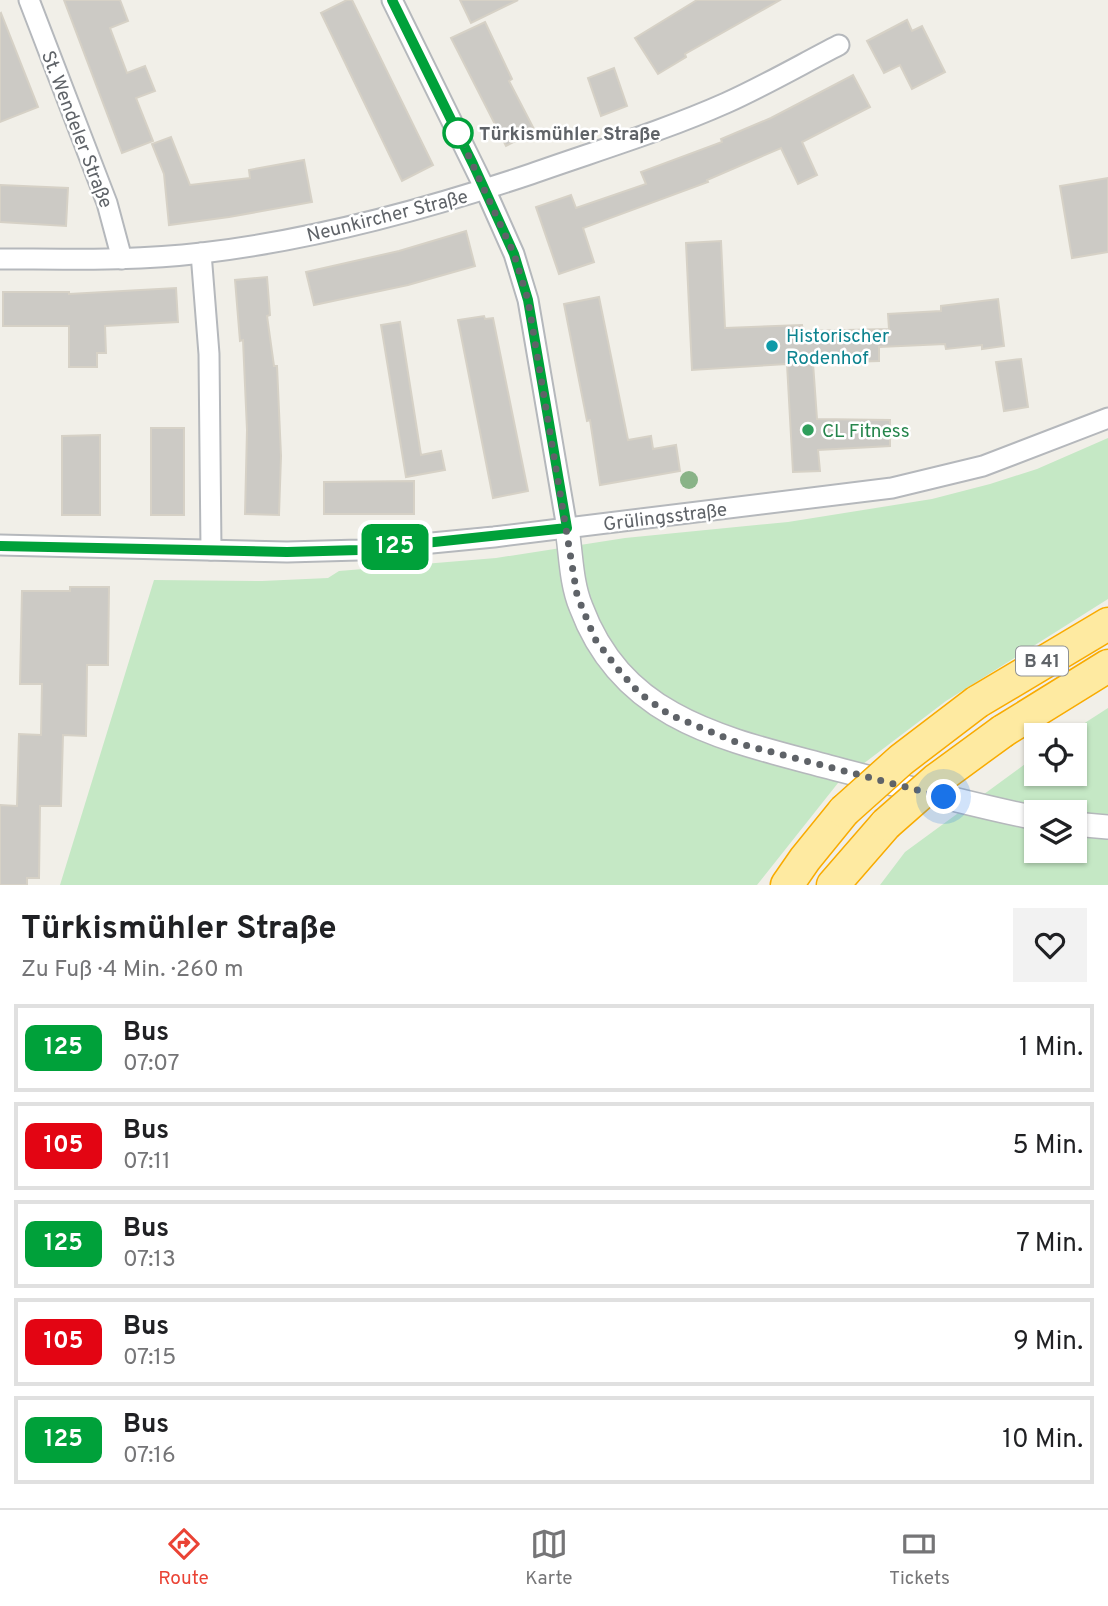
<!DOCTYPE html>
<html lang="de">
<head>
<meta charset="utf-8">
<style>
	body { margin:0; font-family:Overpass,sans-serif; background:#f2f2f2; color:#202124; height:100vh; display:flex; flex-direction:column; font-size:26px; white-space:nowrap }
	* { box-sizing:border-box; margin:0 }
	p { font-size:23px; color:#757577 }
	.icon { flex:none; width:38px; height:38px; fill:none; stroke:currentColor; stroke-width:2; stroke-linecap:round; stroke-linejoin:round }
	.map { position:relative; height:885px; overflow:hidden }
	.drawer { display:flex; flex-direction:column; background:#fff; flex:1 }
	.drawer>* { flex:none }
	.badge { padding:0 14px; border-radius:10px; font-size:24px; line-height:46px }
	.controls { position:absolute; left:1024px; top:723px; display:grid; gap:14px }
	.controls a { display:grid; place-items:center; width:63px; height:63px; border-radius:0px; background:#fff; box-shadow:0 2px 5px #0004; font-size:35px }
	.you { position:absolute; width:35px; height:35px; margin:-18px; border:5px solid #fff; border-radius:50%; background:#1a73e8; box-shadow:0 0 0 10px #1a73e833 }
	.map>.badge { position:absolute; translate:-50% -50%; box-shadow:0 0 0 4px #fff }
	.round { display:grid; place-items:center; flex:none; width:74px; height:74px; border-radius:0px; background:#f2f2f2 }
	.head { display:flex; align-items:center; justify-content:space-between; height:119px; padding:0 21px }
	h1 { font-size:33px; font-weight:700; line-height:52px }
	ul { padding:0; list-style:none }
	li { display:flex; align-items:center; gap:21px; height:88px; margin:0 14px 10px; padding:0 7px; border:4px solid #e0e0e0; border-radius:0px }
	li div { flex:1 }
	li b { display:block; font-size:26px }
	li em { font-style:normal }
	li .badge { min-width:77px; font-weight:700; text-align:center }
	.tabs { display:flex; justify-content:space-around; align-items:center; height:98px; border-top:2px solid #e0e0e0; background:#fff; font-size:19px; color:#757577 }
	.tabs a { display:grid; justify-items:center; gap:4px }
	.tabs .selected { color:#ea4335 }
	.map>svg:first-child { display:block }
	.green { fill:#c5e8c5; fill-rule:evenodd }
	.building { fill:#cccac5; stroke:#d6d1c6; stroke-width:2 }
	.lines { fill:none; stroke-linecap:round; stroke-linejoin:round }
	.minor-casing { stroke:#b5b8bc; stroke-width:23 }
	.tertiary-casing { stroke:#b5b8bc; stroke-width:26 }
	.trunk-casing { stroke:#f9ab00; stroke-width:35 }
	.minor { stroke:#fff; stroke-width:19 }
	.tertiary { stroke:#fff; stroke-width:23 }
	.trunk { stroke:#feeaa1; stroke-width:32 }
	.trunk-bridge-casing { stroke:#f9ab00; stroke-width:35; stroke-linecap:butt }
	.trunk-bridge { stroke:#feeaa1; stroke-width:32 }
	.tree { fill:#89b387 }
	.line-casing { stroke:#fff; stroke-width:16 }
	.line { stroke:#00a13a; stroke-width:10 }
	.walk { stroke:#5f6368; stroke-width:7; stroke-dasharray:0 12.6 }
	.stop-dot { fill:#fff; stroke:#00a13a; stroke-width:3.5 }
	.culture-dot { fill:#0f9aa8; stroke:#fff; stroke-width:2.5 }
	.leisure-dot { fill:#2e9e5b; stroke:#fff; stroke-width:2.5 }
	.labels { text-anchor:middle; stroke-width:5; stroke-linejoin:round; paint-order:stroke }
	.shield { fill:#fff; stroke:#8f9295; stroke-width:2 }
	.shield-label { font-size:18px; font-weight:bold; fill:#5f6368 }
	.street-label { font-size:19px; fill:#5f6368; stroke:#fff }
	.stop-label { font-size:19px; font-weight:bold; fill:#5f6368; stroke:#fff; text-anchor:start }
	.culture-label { font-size:19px; fill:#0d838f; stroke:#fff; text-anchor:start }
	.leisure-label { font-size:19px; fill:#27864d; stroke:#fff; text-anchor:start }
</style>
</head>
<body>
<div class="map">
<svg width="1108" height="885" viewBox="0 0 1108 885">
	<rect width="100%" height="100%" fill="#f1efe8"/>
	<g class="green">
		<polygon points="1108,438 1108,599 946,701 838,783 757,885 60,885 154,580 262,581 328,578 339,571 496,558 625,538 788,522 932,499 990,484 1037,469"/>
		<path d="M 1108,708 L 1108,885 L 880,885 L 905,852 L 1036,756 L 1036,774 L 1074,774 L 1074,735 L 1066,735 ZM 1036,812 L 1074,812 L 1074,850 L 1036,850 Z"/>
	</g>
	<g class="building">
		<polygon points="64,0 120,0 128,21 110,28 127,73 145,66 155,91 136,98 153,141 122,153"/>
		<polygon points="347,0 352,0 433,165 402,181 321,13"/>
		<polygon points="460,0 518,0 471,23"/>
		<polygon points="697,0 780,0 685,54 686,57 658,74 635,38"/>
		<polygon points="1,13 38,107 0,122 0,14"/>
		<polygon points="907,20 912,31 922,26 945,72 912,89 900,65 884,73 867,41"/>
		<polygon points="485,22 512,79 509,81 535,131 506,146 451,38"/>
		<polygon points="614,68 627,106 601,116 588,78"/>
		<polygon points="853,75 870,107 802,142 817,175 798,184 781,148 707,180 708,182 583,228 594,262 559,274 536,207 571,195 576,208 646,184 641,172 722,142 721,139 771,118"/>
		<polygon points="171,137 190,185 250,178 249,170 304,160 312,202 229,217 169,225 164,174 152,144"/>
		<polygon points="1108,178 1108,252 1072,258 1060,186"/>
		<polygon points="0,185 68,188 66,226 0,222"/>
		<polygon points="466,231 475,266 408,285 314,305 306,272 399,251"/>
		<polygon points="721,241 725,328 802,325 803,331 889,329 888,314 941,311 941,306 998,299 1004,346 982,349 982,345 946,349 945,344 879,347 879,361 813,363 817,419 890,420 890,446 818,450 820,471 793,472 787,364 692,370 686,243"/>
		<polygon points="267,277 270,315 267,316 274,366 277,366 281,456 279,515 245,514 247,430 243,340 240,341 235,280"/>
		<polygon points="176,288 178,322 105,326 106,353 97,353 97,367 69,367 69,326 3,326 3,292 69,292 69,294"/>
		<polygon points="599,297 628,440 651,436 653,449 676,445 680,471 600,485 590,420 587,421 564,304"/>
		<polygon points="484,316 485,319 493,318 528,491 493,498 458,320"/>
		<polygon points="400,322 421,455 441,451 445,470 406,477 381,325"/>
		<polygon points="1021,359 1028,407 1004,411 996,362"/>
		<rect x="151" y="428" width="33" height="87"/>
		<polygon points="100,435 100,515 62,515 62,436"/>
		<polygon points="414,481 414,514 324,514 324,482"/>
		<polygon points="70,587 109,587 108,665 87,665 86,736 63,735 61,806 40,806 39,878 27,878 27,885 0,885 0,805 17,806 19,734 41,735 42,684 20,684 22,591 70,591"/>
	</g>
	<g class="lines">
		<defs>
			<g id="minor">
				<polyline points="29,0 107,203 122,259"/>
				<polyline points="392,0 485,189 514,254 528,300 567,528"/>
				<polyline points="201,253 209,354 211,550"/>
				<path d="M 0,259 C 67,259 135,261 202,253 C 314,240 424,210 531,174 C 596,151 663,131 726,103 C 764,86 802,64 839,45"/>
				<polyline points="0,545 287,552 359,550 494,537 892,488 983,466 1108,418"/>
			</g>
			<g id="tertiary">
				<path d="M 567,528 C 571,554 571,583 581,607 C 623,720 725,739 829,767 C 898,785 966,804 1036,818"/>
				<polyline points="1074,824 1108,827"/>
			</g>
			<g id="trunk">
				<polyline points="977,702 1108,624"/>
				<polyline points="1003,731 1108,666"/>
				<polyline points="787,885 805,859 844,811"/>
				<polyline points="833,885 886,824"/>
			</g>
		</defs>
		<use href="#minor" class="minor-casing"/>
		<use href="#tertiary" class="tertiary-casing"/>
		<use href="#trunk" class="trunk-casing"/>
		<use href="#minor" class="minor"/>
		<use href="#tertiary" class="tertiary"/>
		<use href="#trunk" class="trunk"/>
		<defs>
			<g id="trunk-bridge">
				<polyline points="844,811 901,760 977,702"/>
				<polyline points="886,824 936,780 1003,731"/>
			</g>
		</defs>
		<use href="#trunk-bridge" class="trunk-bridge-casing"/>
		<use href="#trunk-bridge" class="trunk-bridge"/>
	</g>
	<circle class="tree" cx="689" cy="480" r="9"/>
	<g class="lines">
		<defs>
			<polyline id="line" points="0,546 287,552 359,550 567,528 528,300 514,254 473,164 392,0"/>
		</defs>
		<use href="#line" class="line-casing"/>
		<use href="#line" class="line"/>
		<polyline class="walk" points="458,133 514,254 528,300 577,595 595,639 617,668 639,693 670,715 741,744 944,797"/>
	</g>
	<circle class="stop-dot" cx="458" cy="133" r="14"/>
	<circle class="culture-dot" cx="772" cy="346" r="7"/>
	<circle class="leisure-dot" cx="808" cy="430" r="7"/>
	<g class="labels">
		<rect class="shield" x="1016" y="646.5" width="52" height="29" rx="5"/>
		<g class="shield-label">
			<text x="1042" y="667">B 41</text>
		</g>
		<g class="street-label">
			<text transform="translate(78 129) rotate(69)" y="7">St. Wendeler Straße</text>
			<text transform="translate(387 215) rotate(-14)" y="7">Neunkircher Straße</text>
			<text transform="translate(665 516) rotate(-7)" y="7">Grülingsstraße</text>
		</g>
		<g class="stop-label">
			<text x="479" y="140">Türkismühler Straße</text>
		</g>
		<g class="culture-label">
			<text x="786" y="342">Historischer<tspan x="786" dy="22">Rodenhof</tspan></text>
		</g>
		<g class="leisure-label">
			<text x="822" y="437">CL Fitness</text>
		</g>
	</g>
</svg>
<div class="controls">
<a><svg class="icon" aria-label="locate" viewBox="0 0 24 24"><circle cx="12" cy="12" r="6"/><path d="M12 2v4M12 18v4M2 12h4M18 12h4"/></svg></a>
<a><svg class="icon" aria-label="layers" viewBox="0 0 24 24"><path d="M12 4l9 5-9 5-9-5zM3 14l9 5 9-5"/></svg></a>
</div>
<div class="you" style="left:944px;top:797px"></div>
<b class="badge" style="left:395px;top:547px;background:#00a13a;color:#fff">125</b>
</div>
<section class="drawer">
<div class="head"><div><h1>Türkismühler Straße</h1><p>Zu Fuß · 4 Min. · 260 m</p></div><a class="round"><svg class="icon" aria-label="heart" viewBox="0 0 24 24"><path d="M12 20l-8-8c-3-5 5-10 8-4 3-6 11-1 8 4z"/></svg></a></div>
<ul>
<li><span class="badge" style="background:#00a13a;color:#fff">125</span><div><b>Bus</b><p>07:07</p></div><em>1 Min.</em></li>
<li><span class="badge" style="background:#e30513;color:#fff">105</span><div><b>Bus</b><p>07:11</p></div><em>5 Min.</em></li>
<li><span class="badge" style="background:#00a13a;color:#fff">125</span><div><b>Bus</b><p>07:13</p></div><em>7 Min.</em></li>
<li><span class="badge" style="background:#e30513;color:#fff">105</span><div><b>Bus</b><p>07:15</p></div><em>9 Min.</em></li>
<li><span class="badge" style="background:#00a13a;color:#fff">125</span><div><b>Bus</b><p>07:16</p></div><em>10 Min.</em></li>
</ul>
</section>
<nav class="tabs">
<a class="selected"><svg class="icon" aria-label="directions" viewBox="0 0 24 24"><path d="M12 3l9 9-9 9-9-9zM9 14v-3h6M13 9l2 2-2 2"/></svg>Route</a>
<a><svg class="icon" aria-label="map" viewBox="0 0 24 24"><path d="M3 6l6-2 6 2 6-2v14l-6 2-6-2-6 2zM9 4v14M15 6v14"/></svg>Karte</a>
<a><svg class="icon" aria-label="tickets" viewBox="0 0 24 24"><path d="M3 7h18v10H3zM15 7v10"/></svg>Tickets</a>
</nav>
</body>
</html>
